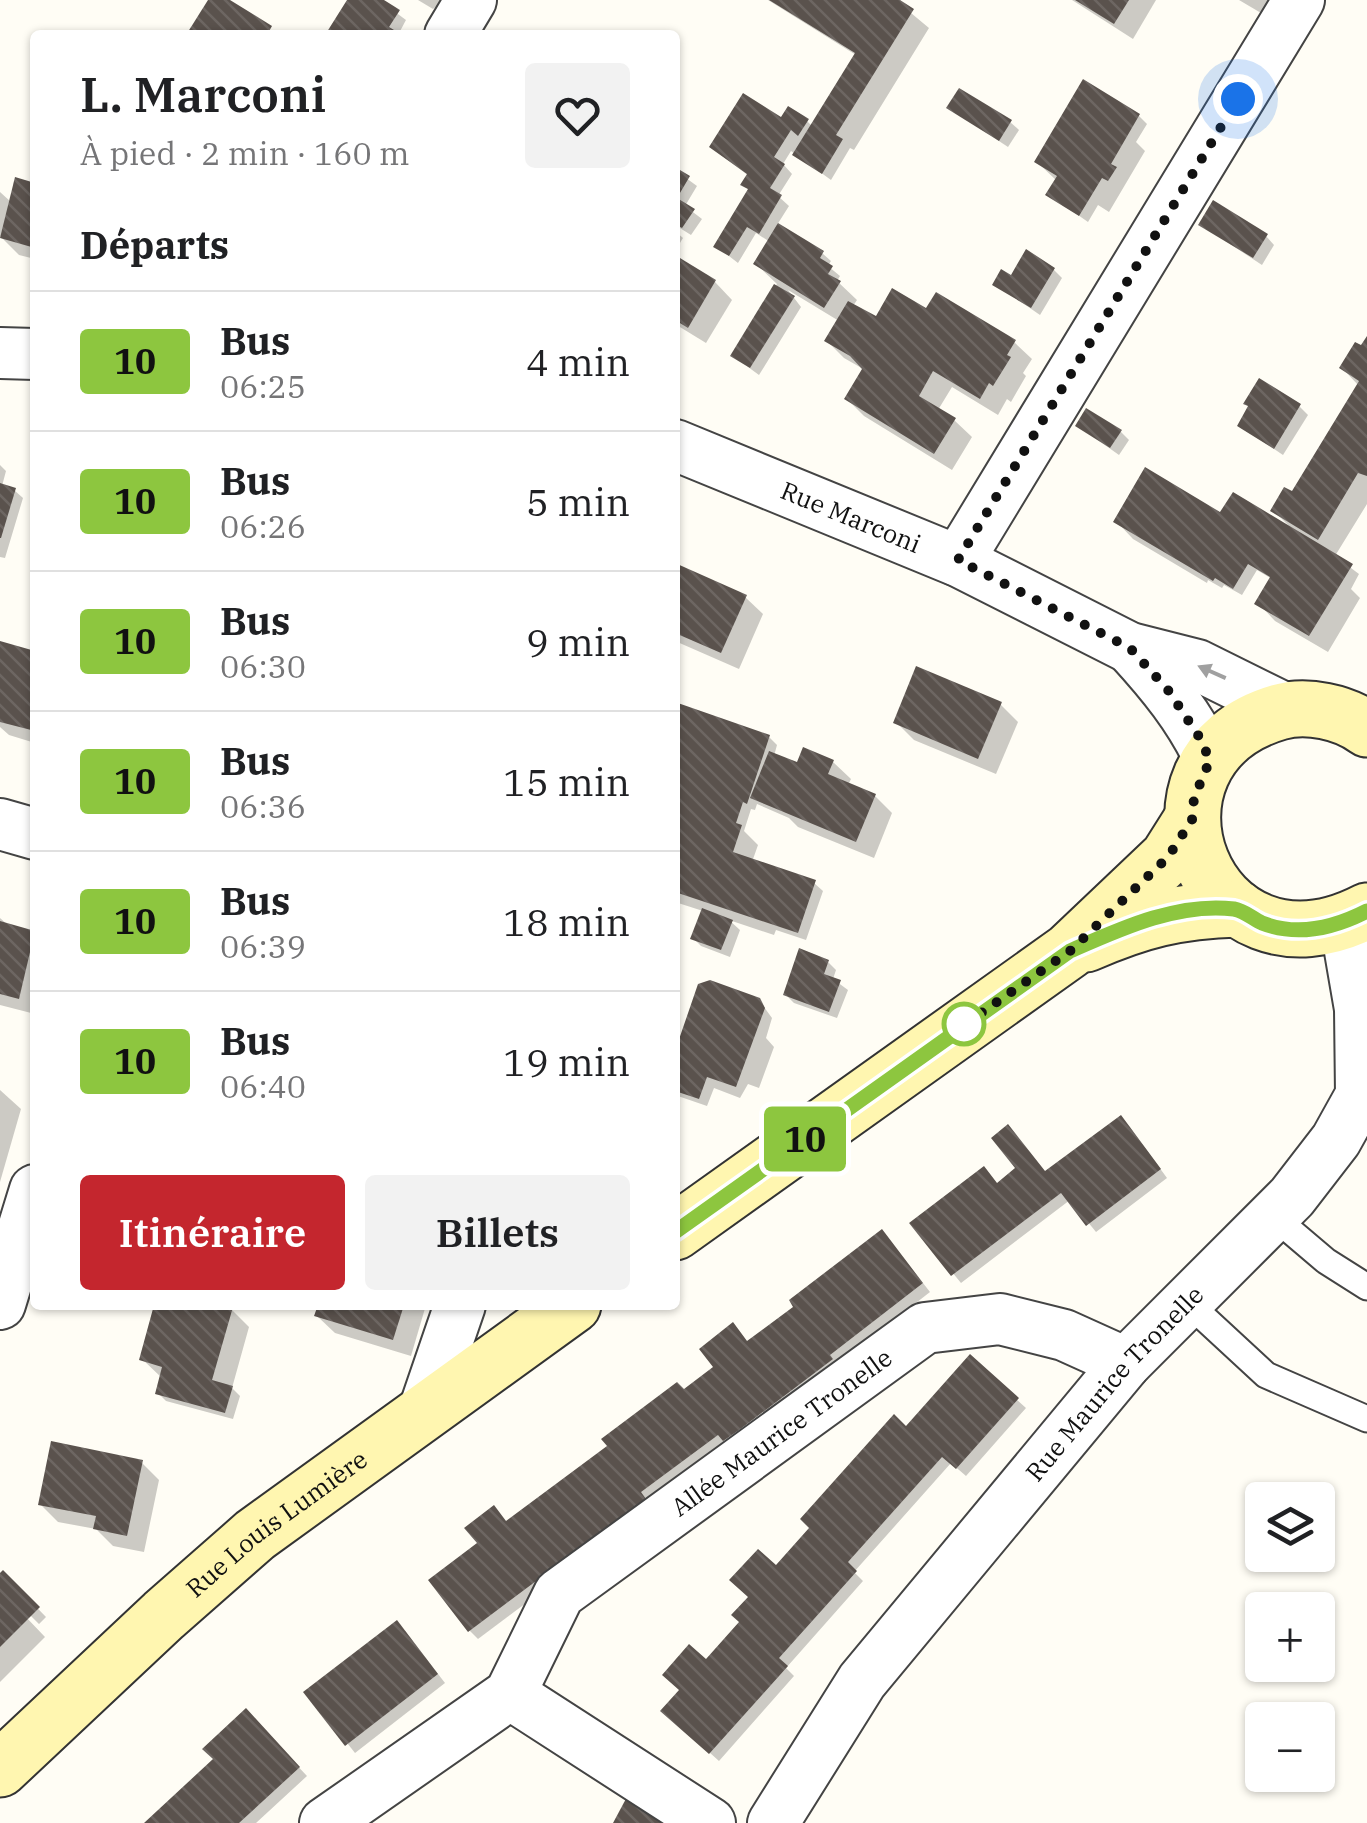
<!DOCTYPE html>
<html lang="fr">
<head>
<meta charset="utf-8">
<style>
	body { margin:0; font-family:"IBM Plex Serif",serif; background:#f2f2f2; color:#202124; height:100vh; display:flex; flex-direction:column; font-size:38px; white-space:nowrap }
	* { box-sizing:border-box; margin:0 }
	p { font-size:32px; color:#757577 }
	.icon { flex:none; width:55px; height:55px; fill:none; stroke:currentColor; stroke-width:2; stroke-linecap:round; stroke-linejoin:round }
	.map { position:relative; flex:1; overflow:hidden }
	.side { position:absolute; left:30px; top:30px; width:650px; height:1280px; display:flex; flex-direction:column; background:#fff; border-radius:10px; box-shadow:0 2px 8px #0004 }
	.side>* { flex:none }
	.badge { padding:0 20px; border-radius:8px; font-size:35px; line-height:65px }
	.fabs { position:absolute; left:1245px; top:1482px; display:grid; gap:20px }
	.fabs a { display:grid; place-items:center; width:90px; height:90px; border-radius:10px; background:#fff; box-shadow:0 2px 8px #0004; font-size:50px }
	.you { position:absolute; width:50px; height:50px; margin:-25px; border:8px solid #fff; border-radius:50%; background:#1a73e8; box-shadow:0 0 0 15px #1a73e833 }
	.map>.badge { position:absolute; translate:-50% -50%; box-shadow:0 0 0 5px #fff }
	h2 { padding:0 50px; font-size:38px; line-height:90px }
	.round { display:grid; place-items:center; flex:none; width:105px; height:105px; border-radius:10px; background:#f2f2f2 }
	.summary { display:flex; align-items:center; justify-content:space-between; height:170px; padding:0 50px }
	h1 { font-size:48px; font-weight:600; line-height:75px }
	.action { display:flex; gap:20px; margin-top:auto; padding:20px 50px }
	.action a { flex:1; height:115px; border-radius:10px; background:#c4262e; color:#fff; font-size:40px; font-weight:600; line-height:115px; text-align:center }
	.action a+a { background:#f2f2f2; color:#202124 }
	ul { padding:0; list-style:none }
	li { display:flex; align-items:center; gap:30px; height:140px; padding:0 50px; border-top:2px solid #e0e0e0 }
	li div { flex:1 }
	li b { display:block; font-size:38px }
	li em { font-style:normal }
	li .badge { min-width:110px; font-weight:700; text-align:center }
	.map>svg:first-child { display:block }
	.shadow { fill:#0003 }
	.building { fill:url(#building-back-hatch) }
	.lines { fill:none; stroke-linecap:round; stroke-linejoin:round }
	.lane-casing { stroke:#444; stroke-width:29 }
	.street-casing { stroke:#444; stroke-width:54 }
	.secondary-casing { stroke:#333; stroke-width:59 }
	.lane { stroke:#fff; stroke-width:25 }
	.street { stroke:#fff; stroke-width:50 }
	.secondary { stroke:#fff6b0; stroke-width:55 }
	.oneway { fill:#a0a0a0 }
	.line-casing { stroke:#fff; stroke-width:22 }
	.line { stroke:#8dc63f; stroke-width:15 }
	.walk { stroke:#111; stroke-width:10; stroke-dasharray:0 18 }
	.stop-dot { fill:#fff; stroke:#8dc63f; stroke-width:5 }
	.labels { text-anchor:middle; stroke-width:10; stroke-linejoin:round; paint-order:stroke }
	.street-label { font-size:25px; fill:#111; stroke:#fff }
</style>
</head>
<body>
<div class="map">
<svg width="1367" height="1823" viewBox="0 0 1367 1823">
	<defs>
		<pattern id="building-back-hatch" width="6" height="6" patternUnits="userSpaceOnUse" patternTransform="scale(2.5)"><rect width="6" height="6" fill="#5a524d"/><path d="M-1 5l2 2M0 0l6 6M5-1l2 2" fill="none" stroke="#6d6662"/></pattern>
	</defs>
	<rect width="100%" height="100%" fill="#fffdf5"/>
	<g class="shadow">
		<polygon points="350,0 379,0 406,20 398,35 328,35"/>
		<polygon points="418,0 444,0 433,9"/>
		<polygon points="768,0 901,0 899,3 929,28 854,150 850,148 831,180 791,151 783,164 792,174 778,196 789,206 777,225 822,253 831,261 828,266 840,276 837,281 857,300 853,306 877,319 927,312 1014,342 1032,359 1023,373 1026,376 1011,402 1007,399 998,415 952,387 938,410 954,420 972,437 952,470 864,416 847,399 865,370 844,358 827,341 839,321 788,290 801,307 759,375 733,356 777,284 756,264 770,242 756,233 738,263 716,246 750,191 743,185 749,176 721,155 782,121 807,121 812,126 856,55"/>
		<polygon points="1072,0 1156,0 1133,39"/>
		<polygon points="1239,0 1269,0 1261,13"/>
		<polygon points="949,108 1010,122 1019,130 1008,147"/>
		<polygon points="1139,116 1147,124 1136,142 1145,151 1109,212 1098,205 1088,222 1048,194 1057,181 1037,162"/>
		<polygon points="675,170 697,186 685,206 702,219 691,235 675,225"/>
		<polygon points="35,185 35,259 19,255 0,236 0,192 11,202"/>
		<polygon points="1201,225 1266,236 1274,245 1262,265"/>
		<polygon points="675,231 683,238 675,251"/>
		<polygon points="675,258 715,282 732,300 706,343 675,324"/>
		<polygon points="1054,270 1062,278 1040,315 995,284"/>
		<polygon points="1367,341 1367,504 1335,556 1359,574 1351,589 1360,598 1328,652 1275,621 1258,603 1272,579 1257,570 1242,595 1224,585 1222,588 1208,580 1207,583 1133,539 1116,521 1219,514 1289,526 1273,510 1293,494 1359,386 1342,368"/>
		<polygon points="1299,406 1308,415 1283,455 1240,426"/>
		<polygon points="1078,426 1121,432 1129,440 1119,455"/>
		<polygon points="0,465 6,471 2,486 14,490 23,498 5,558 0,557"/>
		<polygon points="675,566 745,597 763,614 739,669 675,641"/>
		<polygon points="0,644 35,653 35,743 9,735 0,727"/>
		<polygon points="1000,704 1018,722 996,774 914,740 896,722"/>
		<polygon points="675,705 769,737 777,745 774,756 795,765 833,762 851,779 848,785 875,796 892,813 874,858 798,827 789,818 757,804 755,810 751,809 744,831 758,845 752,862 814,883 823,891 806,940 776,930 774,935 729,920 740,930 730,957 701,946 693,938 703,911 675,902"/>
		<polygon points="0,918 10,927 35,934 35,1014 0,1005"/>
		<polygon points="828,962 836,970 833,979 848,990 837,1018 794,1003 785,994"/>
		<polygon points="759,1000 772,1018 766,1038 774,1047 759,1088 748,1084 740,1098 714,1088 707,1106 675,1095 675,1058"/>
		<polygon points="0,1090 21,1109 0,1182"/>
		<polygon points="1129,1126 1167,1178 1096,1232 1070,1200 961,1283 912,1223 998,1185 1046,1174"/>
		<polygon points="890,1241 930,1292 652,1509 478,1639 470,1631 432,1580"/>
		<polygon points="157,1305 215,1305 231,1309 249,1327 232,1388 240,1396 233,1419 166,1401 158,1393 162,1378 142,1359"/>
		<polygon points="320,1305 426,1305 411,1356 335,1333 317,1316"/>
		<polygon points="970,1358 1026,1408 966,1476 951,1463 854,1572 863,1581 786,1668 794,1676 719,1761 672,1719 706,1663 742,1623 776,1568"/>
		<polygon points="142,1463 159,1480 144,1552 113,1546 96,1529 58,1522 40,1504"/>
		<polygon points="3,1573 46,1617 39,1624 27,1612 24,1615 45,1637 0,1682 0,1576"/>
		<polygon points="405,1631 445,1683 355,1753 307,1692"/>
		<polygon points="246,1711 307,1776 256,1823 147,1823 216,1760"/>
	</g>
	<g class="building">
		<polygon points="208,0 230,0 272,26 267,35 186,35"/>
		<polygon points="384,0 400,10 389,27 394,30 391,35 325,35 347,0"/>
		<polygon points="769,0 900,0 914,9 836,135 843,139 822,174 792,155 855,53"/>
		<polygon points="1075,0 1129,0 1114,24"/>
		<polygon points="1083,79 1140,114 1111,164 1117,167 1108,181 1102,178 1079,216 1045,195 1057,176 1034,162"/>
		<polygon points="959,88 1012,120 999,141 946,108"/>
		<polygon points="743,93 781,117 788,106 809,119 798,136 791,130 774,157 785,164 770,188 782,195 759,234 747,227 729,256 713,247 748,189 740,185 747,174 709,147"/>
		<polygon points="675,167 690,176 677,198 695,209 682,228 675,224"/>
		<polygon points="15,177 35,183 35,248 0,238"/>
		<polygon points="1213,200 1268,234 1253,258 1198,225"/>
		<polygon points="778,223 824,251 820,258 833,266 828,274 841,281 824,308 753,264"/>
		<polygon points="1026,249 1055,268 1031,308 992,285 1001,269 1011,275"/>
		<polygon points="675,255 716,280 688,328 675,320"/>
		<polygon points="774,284 795,296 750,368 730,356"/>
		<polygon points="892,288 926,308 936,292 1016,340 1007,355 1011,357 993,386 989,383 980,399 933,371 919,396 956,418 934,454 844,399 862,369 850,356 824,341 848,301 876,316"/>
		<polygon points="1367,336 1367,476 1358,473 1318,540 1270,511 1284,487 1292,491 1359,381 1339,368 1355,342 1361,345"/>
		<polygon points="1259,378 1301,404 1274,449 1237,426 1248,406 1243,404"/>
		<polygon points="1086,408 1122,430 1110,448 1075,426"/>
		<polygon points="1145,467 1220,512 1233,492 1353,564 1309,636 1254,604 1270,577 1248,564 1233,589 1215,578 1213,581 1113,522"/>
		<polygon points="0,483 16,488 1,538 0,538"/>
		<polygon points="675,563 747,595 721,653 675,633"/>
		<polygon points="0,641 35,651 35,731 0,722"/>
		<polygon points="916,666 1002,702 978,759 893,723"/>
		<polygon points="675,702 770,735 747,804 743,802 736,823 742,825 733,852 816,880 798,933 675,892"/>
		<polygon points="803,747 834,760 828,774 876,794 856,842 750,798 769,751 797,762"/>
		<polygon points="702,908 733,920 721,950 690,939"/>
		<polygon points="0,921 35,931 19,999 0,994"/>
		<polygon points="799,948 829,960 824,974 841,980 829,1012 783,995"/>
		<polygon points="710,980 760,998 765,1008 736,1087 707,1077 699,1099 675,1091 675,1051 698,984"/>
		<polygon points="1121,1115 1161,1169 1086,1226 1061,1193 951,1276 909,1223 984,1166 997,1183 1015,1168 991,1138 1008,1124 1045,1171"/>
		<polygon points="882,1229 923,1283 830,1355 833,1359 739,1430 723,1441 718,1435 641,1492 646,1499 468,1632 428,1580 477,1543 464,1528 494,1505 506,1521 607,1446 601,1439 677,1382 684,1389 713,1367 699,1349 733,1322 747,1341 793,1307 789,1300"/>
		<polygon points="154,1305 233,1307 212,1380 233,1386 225,1413 155,1394 162,1367 139,1360"/>
		<polygon points="318,1305 404,1305 393,1340 314,1316"/>
		<polygon points="970,1354 1019,1398 956,1469 942,1457 848,1562 857,1571 779,1658 788,1666 709,1754 660,1711 679,1690 662,1675 689,1644 706,1659 739,1622 731,1615 748,1597 729,1580 758,1549 776,1565 809,1528 800,1519 894,1414 906,1426"/>
		<polygon points="51,1441 143,1460 127,1536 93,1529 96,1516 38,1505"/>
		<polygon points="3,1570 40,1607 0,1647 0,1573"/>
		<polygon points="397,1620 438,1674 345,1746 303,1692"/>
		<polygon points="246,1708 300,1767 239,1823 144,1823 213,1759 202,1749"/>
		<polygon points="628,1795 682,1823 613,1823"/>
	</g>
	<g class="lines">
		<defs>
			<g id="lane">
				<polyline points="1273,1216 1326,1261 1367,1287"/>
				<polyline points="1187,1302 1266,1375 1367,1419"/>
			</g>
			<g id="street">
				<polyline points="450,35 471,0"/>
				<polyline points="0,353 35,354"/>
				<path id="s1" d="M 675,445 L 958,561 L 1130,648 L 1197,665 L 1288,710"/>
				<polyline points="958,561 1299,0"/>
				<path d="M 1130,648 C 1162,683 1190,717 1210,760"/>
				<polyline points="0,824 35,834"/>
				<polyline points="0,1304 35,1190"/>
				<polyline points="423,1413 460,1305"/>
				<polyline points="510,1694 710,1823"/>
				<path id="s2" d="M 325,1823 L 510,1694 L 559,1594 L 925,1328 L 1000,1319 L 1064,1335 L 1126,1363"/>
				<path id="s3" d="M 773,1823 L 862,1681 L 1126,1363 L 1292,1197 L 1336,1140 L 1361,1095 L 1360,1009 L 1345,922"/>
			</g>
			<g id="secondary">
				<path d="M 1367,729 C 1344,712 1307,704 1279,712 C 1117,759 1204,995 1367,911"/>
				<path d="M 1086,944 C 1141,920 1177,911 1238,909"/>
				<polyline points="675,1232 1069,951 1168,857 1192,819"/>
				<path id="s4" d="M 0,1769 L 164,1615 L 255,1535 L 573,1305"/>
			</g>
		</defs>
		<use href="#lane" class="lane-casing"/>
		<use href="#street" class="street-casing"/>
		<use href="#secondary" class="secondary-casing"/>
		<use href="#lane" class="lane"/>
		<use href="#street" class="street"/>
		<use href="#secondary" class="secondary"/>
	</g>
	<defs><path id="oneway-solid" d="M-6-.8H1V-3.2L6.5 0L1 3.2V.8H-6Z" transform="scale(2.5)"/></defs>
	<use class="oneway" href="#oneway-solid" transform="translate(1212 672) rotate(-156)"/>
	<g class="lines">
		<defs>
			<path id="line" d="M 675,1232 L 1070,951 C 1120,929 1178,902 1234,909 C 1245,911 1253,919 1262,923 C 1298,937 1334,928 1367,911"/>
		</defs>
		<use href="#line" class="line-casing"/>
		<use href="#line" class="line"/>
		<polyline class="walk" points="964,1024 951,1034 1070,951 1168,857 1192,820 1194,798 1210,760 1198,735 1168,690 1130,648 958,560 1238,99"/>
	</g>
	<circle class="stop-dot" cx="964" cy="1024" r="20"/>
	<g class="labels">
		<g class="street-label">
			<text dy="9" stroke="none"><textPath href="#s1" startOffset="190">Rue Marconi</textPath></text>
			<text dy="9" stroke="none"><textPath href="#s3" startOffset="558">Rue Maurice Tronelle</textPath></text>
			<text dy="9" stroke="none"><textPath href="#s2" startOffset="612">Allée Maurice Tronelle</textPath></text>
			<text dy="9" stroke="none"><textPath href="#s4" startOffset="370">Rue Louis Lumière</textPath></text>
		</g>
	</g>
</svg>
<div class="fabs">
<a><svg class="icon" aria-label="layers" viewBox="0 0 24 24"><path d="M12 4l9 5-9 5-9-5zM3 14l9 5 9-5"/></svg></a>
<a>+</a>
<a>−</a>
</div>
<div class="you" style="left:1238px;top:99px"></div>
<b class="badge" style="left:805px;top:1139px;background:#8dc63f;color:#111">10</b>
<section class="side">
<div class="summary"><div><h1>L. Marconi</h1><p>À pied · 2 min · 160 m</p></div><a class="round"><svg class="icon" aria-label="heart" viewBox="0 0 24 24"><path d="M12 20l-8-8c-3-5 5-10 8-4 3-6 11-1 8 4z"/></svg></a></div>
<h2>Départs</h2>
<ul>
<li><span class="badge" style="background:#8dc63f;color:#111">10</span><div><b>Bus</b><p>06:25</p></div><em>4 min</em></li>
<li><span class="badge" style="background:#8dc63f;color:#111">10</span><div><b>Bus</b><p>06:26</p></div><em>5 min</em></li>
<li><span class="badge" style="background:#8dc63f;color:#111">10</span><div><b>Bus</b><p>06:30</p></div><em>9 min</em></li>
<li><span class="badge" style="background:#8dc63f;color:#111">10</span><div><b>Bus</b><p>06:36</p></div><em>15 min</em></li>
<li><span class="badge" style="background:#8dc63f;color:#111">10</span><div><b>Bus</b><p>06:39</p></div><em>18 min</em></li>
<li><span class="badge" style="background:#8dc63f;color:#111">10</span><div><b>Bus</b><p>06:40</p></div><em>19 min</em></li>
</ul>
<div class="action"><a>Itinéraire</a><a>Billets</a></div>
</section>
</div>
</body>
</html>
